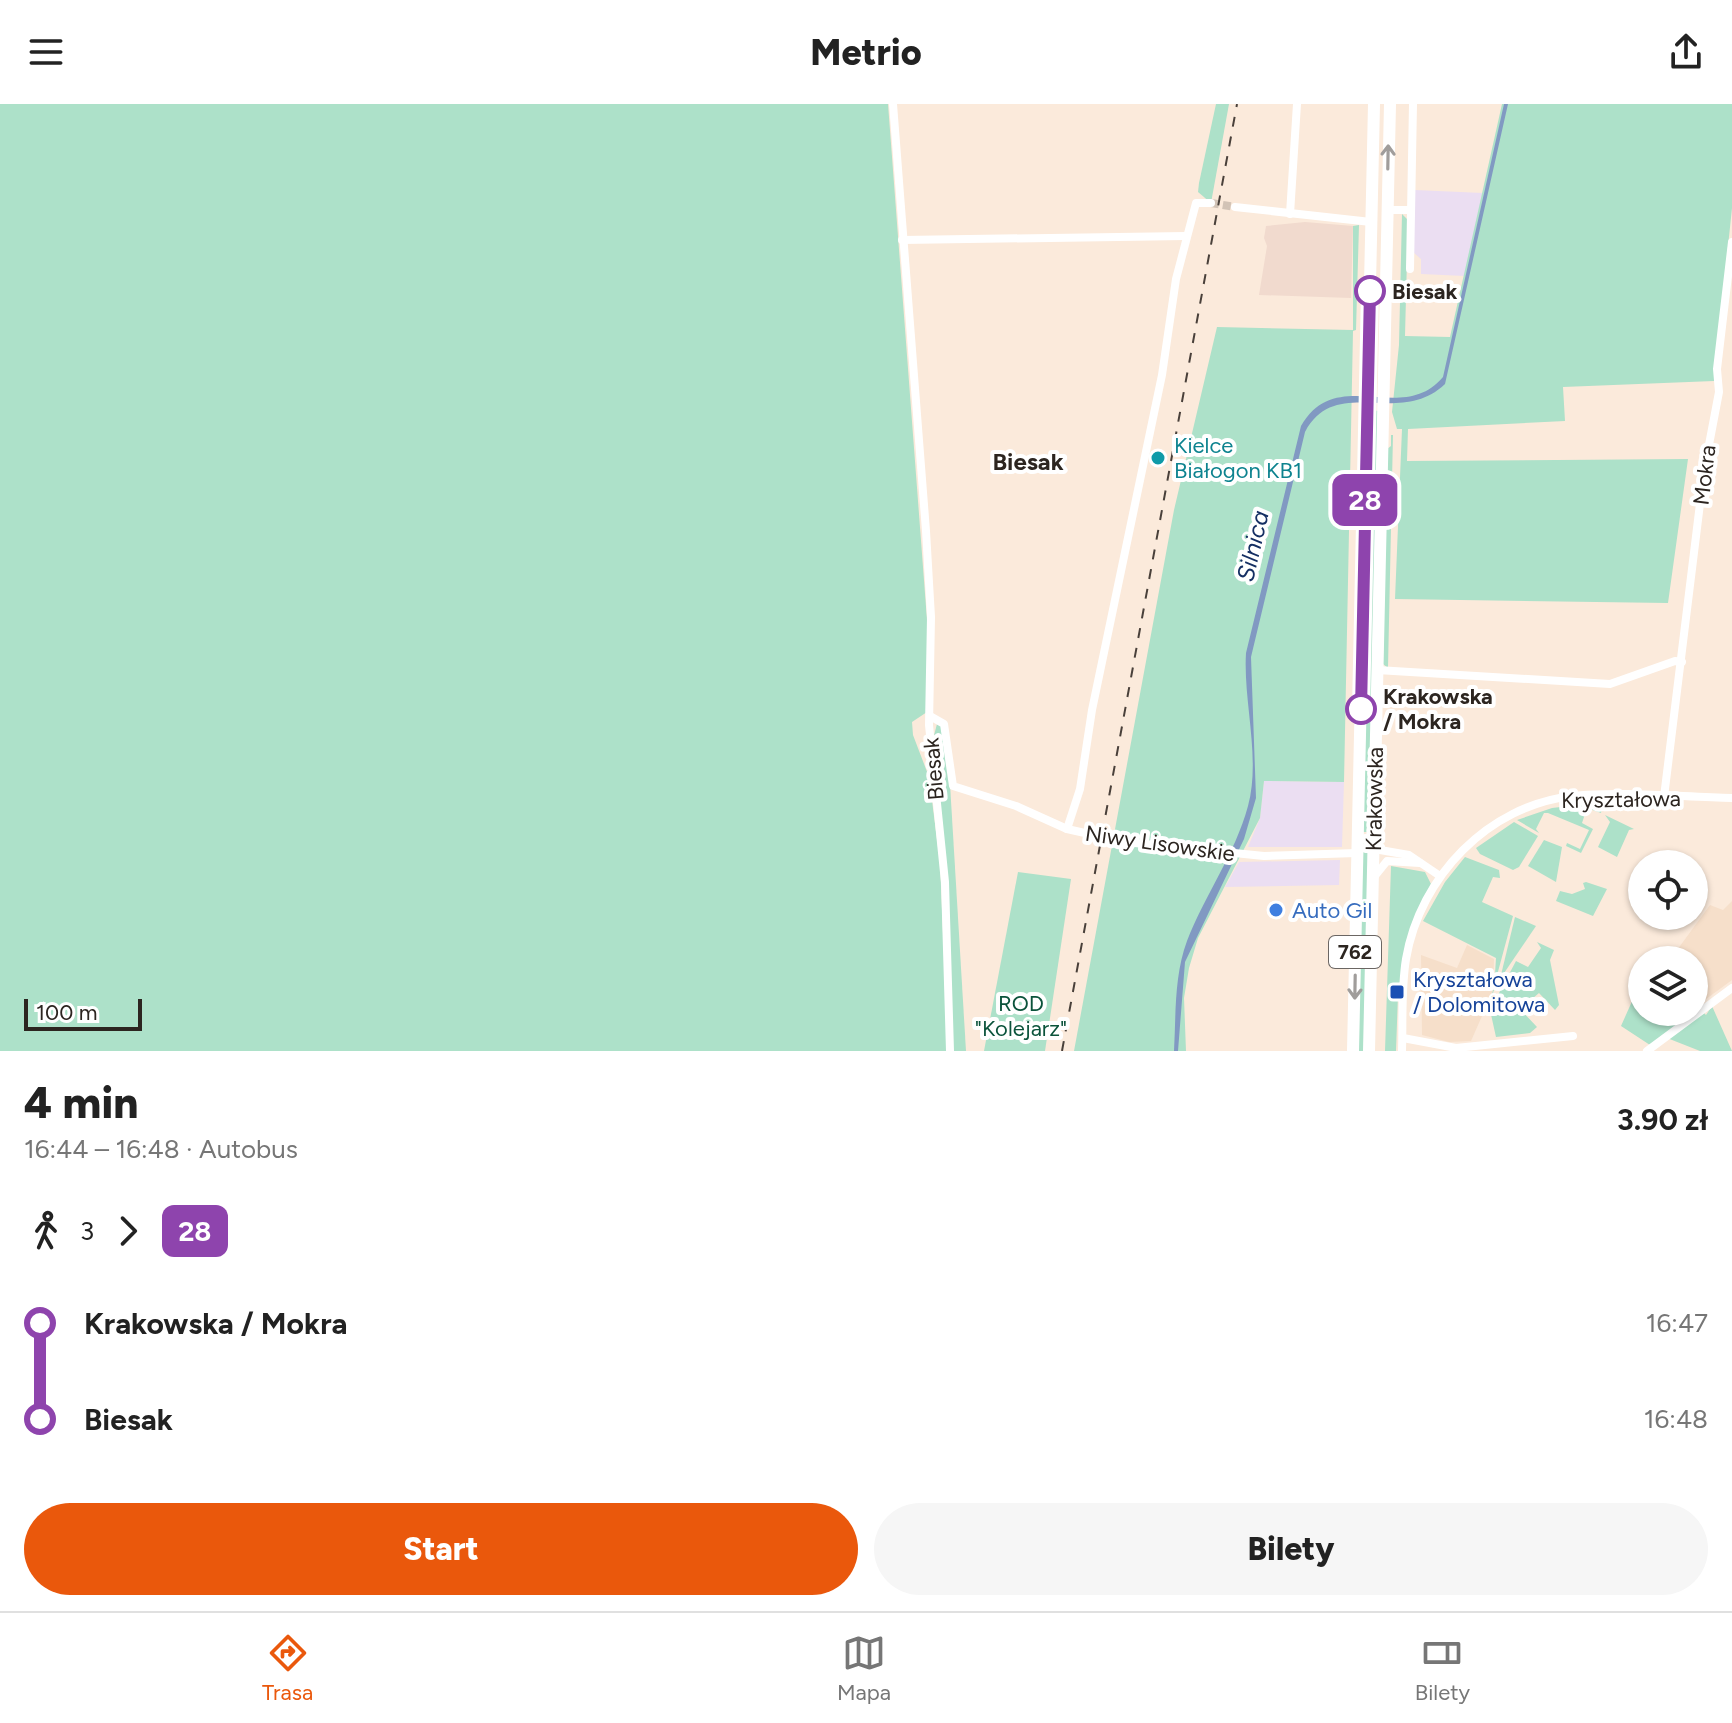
<!DOCTYPE html>
<html lang="pl">
<head>
<meta charset="utf-8">
<style>
	body { margin:0; font-family:Figtree,sans-serif; background:#f6f6f6; color:#222; height:100vh; display:flex; flex-direction:column; font-size:30px; white-space:nowrap }
	* { box-sizing:border-box; margin:0 }
	p { font-size:26px; color:#767676 }
	.icon { flex:none; width:44px; height:44px; fill:none; stroke:currentColor; stroke-width:2; stroke-linecap:round; stroke-linejoin:round }
	.map { position:relative; height:947px; overflow:hidden }
	.side { display:flex; flex-direction:column; background:#fff; flex:1 }
	.side>* { flex:none }
	.badge { padding:0 16px; border-radius:12px; font-size:28px; line-height:52px }
	.controls { position:absolute; left:1628px; top:746px; display:grid; gap:16px }
	.controls a { display:grid; place-items:center; width:80px; height:80px; border-radius:50%; background:#fff; box-shadow:0 2px 6px #0004; font-size:40px }
	.scale { position:absolute; left:24px; bottom:20px; width:118px; box-sizing:border-box; padding-left:8px; border:4px solid #2c2520; border-top:0; font-size:22px; line-height:28px; white-space:nowrap; color:#2c2520; -webkit-text-stroke:6px #fff; paint-order:stroke }
	.map>.badge { position:absolute; translate:-50% -50%; box-shadow:0 0 0 4px #fff }
	.legs { display:flex; align-items:center; gap:12px; height:88px; padding:0 24px; font-size:26px }
	.legs p { margin-inline-start:auto }
	.headline { display:flex; align-items:center; justify-content:space-between; height:136px; padding:0 24px }
	h1 { font-size:44px; font-weight:800; line-height:60px }
	.cta { display:flex; gap:16px; margin-top:auto; padding:16px 24px }
	.cta a { flex:1; height:92px; border-radius:48px; background:#ea580c; color:#fff; font-size:32px; font-weight:800; line-height:92px; text-align:center }
	.cta a+a { background:#f6f6f6; color:#222 }
	ul { padding:0 24px; list-style:none }
	li { display:flex; align-items:center; gap:28px; height:96px; font-size:30px }
	li i { display:grid; place-items:center; width:12px; height:100%; margin:0 10px; background:currentColor }
	li i::after { content:''; width:20px; height:20px; margin:-10px; border:6px solid; border-radius:50%; background:#fff }
	li p { margin-inline-start:auto }
	li:first-child i { background:linear-gradient(#0000 50%,currentColor 0) }
	li:last-child i { background:linear-gradient(currentColor 50%,#0000 0) }
	header { display:flex; justify-content:space-between; align-items:center; height:104px; padding:0 24px; background:#fff; font-size:36px; font-weight:800 }
	.tab-bar { display:flex; justify-content:space-around; align-items:center; height:112px; border-top:2px solid #e0e0e0; background:#fff; font-size:22px; color:#767676 }
	.tab-bar a { display:grid; justify-items:center; gap:4px }
	.tab-bar .active { color:#ea580c }
	.map>svg:first-child { display:block }
	.commercial { fill:#ebdef2 }
	.industrial { fill:#f1dace }
	.built { fill:#f6dfca }
	.green { fill:#ade1c9 }
	.water { fill:#8199c2 }
	.lines { fill:none; stroke-linecap:round; stroke-linejoin:round }
	.minor-tunnel { stroke:#d2c3b6; stroke-width:8; stroke-dasharray:8 4; stroke-linecap:butt }
	.minor { stroke:#fff; stroke-width:8 }
	.primary { stroke:#fff; stroke-width:12 }
	.rail { stroke:#49403a; stroke-width:2; stroke-dasharray:10 10; stroke-linecap:butt }
	.oneway { stroke:#a09d9b }
	.line-1-casing { stroke:#fff; stroke-width:18 }
	.line-1 { stroke:#8e44ad; stroke-width:12 }
	.stop-1-dot { fill:#fff; stroke:#8e44ad; stroke-width:4 }
	.culture-dot { fill:#0f9aa8; stroke:#fff; stroke-width:3 }
	.shop-dot { fill:#3f7fe0; stroke:#fff; stroke-width:3 }
	.transit-dot { fill:#1a4fb4; stroke:#fff; stroke-width:3 }
	.labels { text-anchor:middle; stroke-width:8; stroke-linejoin:round; paint-order:stroke }
	.shield { fill:#fff; stroke:#6b6663; stroke-width:2 }
	.shield-label { font-size:20px; font-weight:bold; fill:#2c2520 }
	.stop-label { font-size:22px; font-weight:bold; fill:#2c2520; stroke:#fff; text-anchor:start }
	.culture-label { font-size:22px; fill:#0d838f; stroke:#fff; text-anchor:start }
	.street-label { font-size:22px; fill:#2c2520; stroke:#fff }
	.shop-label { font-size:22px; fill:#366cbe; stroke:#fff; text-anchor:start }
	.transit-label { font-size:22px; fill:#164399; stroke:#fff; text-anchor:start }
	.park-label { font-size:22px; fill:#0b533b; stroke:#fff }
	.neighbourhood-label { font-size:24px; font-weight:bold; fill:#2c2520; stroke:#fff }
	.water-label { font-size:24px; font-style:italic; fill:#152f63; stroke:#fff }
</style>
</head>
<body>
<header><svg class="icon" aria-label="menu" viewBox="0 0 24 24"><path d="M4 6h16M4 12h16M4 18h16"/></svg>Metrio<svg class="icon" aria-label="share" viewBox="0 0 24 24"><path d="M12 15V3M7 8l5-5 5 5M5 13v7h14v-7"/></svg></header>
<div class="map">
<svg width="1732" height="947" viewBox="0 0 1732 947">
	<rect width="100%" height="100%" fill="#fbeadb"/>
	<g class="commercial">
		<polygon points="1415,86 1483,89 1465,172 1421,170 1421,155 1413,148"/>
		<polygon points="1264,677 1344,678 1342,743 1248,743 1260,714"/>
		<polygon points="1340,756 1339,781 1225,783 1239,758"/>
	</g>
	<polygon class="industrial" points="1305,118 1353,122 1351,194 1259,191 1267,142 1264,134 1266,122"/>
	<g class="built">
		<polygon points="1732,797 1732,876 1702,898 1694,896 1694,856 1672,853 1710,801 1723,806"/>
		<polygon points="1467,841 1494,855 1493,887 1471,937 1449,938 1422,931 1421,851 1457,864"/>
	</g>
	<g class="green">
		<polygon points="0,0 888,0 927,516 927,608 912,618 913,631 929,673 940,759 948,947 0,947"/>
		<polygon points="1216,0 1229,0 1211,99 1198,88 1199,79"/>
		<polygon points="1502,0 1732,0 1732,104 1714,277 1563,283 1565,317 1408,325 1407,357 1688,355 1668,499 1395,495 1402,325 1397,325 1392,308 1399,241 1402,110 1408,116 1405,232 1450,233"/>
		<polygon points="1359,121 1356,226 1353,227 1344,678 1264,677 1260,714 1198,834 1189,864 1184,894 1186,947 1074,947 1174,406 1217,223 1353,226 1353,122"/>
		<polygon points="1373,306 1378,307 1369,728 1363,728"/>
		<polygon points="1391,331 1393,331 1388,564 1383,560 1387,345 1391,342"/>
		<polygon points="937,620 942,622 950,680 966,947 953,947 933,635"/>
		<polygon points="1603,698 1601,709 1587,704 1582,719 1593,725 1581,749 1566,742 1567,739 1580,745 1589,726 1548,709 1544,709 1536,725 1539,729 1517,716 1552,704"/>
		<polygon points="1605,711 1634,725 1629,726 1617,753 1598,743 1610,718"/>
		<polygon points="1514,718 1538,732 1519,763 1513,766 1480,750 1476,744"/>
		<polygon points="1366,732 1369,733 1364,947 1358,947 1363,733"/>
		<polygon points="1544,736 1562,743 1556,778 1528,762"/>
		<polygon points="1465,753 1499,766 1500,774 1493,773 1482,798 1513,812 1489,901 1494,886 1496,854 1423,817 1445,778"/>
		<polygon points="1391,762 1425,768 1431,780 1407,835 1401,877 1395,885 1398,890 1396,947 1385,947"/>
		<polygon points="1018,768 1071,775 1045,947 984,947"/>
		<polygon points="1586,778 1607,785 1593,812 1556,797 1560,787 1572,790 1585,785 1583,779"/>
		<polygon points="1515,813 1536,822 1500,875"/>
		<polygon points="1537,838 1554,846 1550,856 1559,901 1555,906 1539,889 1520,905 1537,923 1530,929 1496,933 1490,906 1516,857 1528,863 1541,844"/>
		<polygon points="1642,875 1642,908 1694,908 1694,899 1702,903 1650,941 1621,922"/>
		<polygon points="1712,902 1732,947 1700,947 1667,934 1703,908 1706,911"/>
	</g>
	<path class="water" d="M 1504,0 L 1508,0 L 1445,280 C 1399,324 1336,270 1305,328 L 1251,553 L 1256,694 L 1244,735 L 1185,858 L 1178,947 L 1174,947 C 1176,911 1174,872 1187,837 C 1205,791 1235,750 1248,702 C 1261,654 1243,598 1246,549 L 1301,322 C 1337,260 1402,322 1443,273 Z"/>
	<g class="lines">
		<polyline class="minor-tunnel" points="1211,99 1235,103"/>
		<g class="minor">
			<polyline points="893,0 926,427 931,513 929,621 945,778 950,947"/>
			<polyline points="1235,103 1371,118"/>
			<polyline points="1387,106 1411,106"/>
			<polyline points="1290,110 1297,0"/>
			<polyline points="902,136 1186,132"/>
			<polyline points="1410,165 1413,0"/>
			<polyline points="1377,566 1610,580 1675,557 1682,558"/>
			<polyline points="930,612 944,620 953,682 1016,702 1067,725 1125,738 1264,752 1357,749"/>
			<polyline points="1664,693 1704,367 1719,288 1717,265 1732,138"/>
			<polyline points="1067,725 1080,685 1092,606 1162,271 1176,175 1196,99 1211,99"/>
			<polyline points="1374,740 1380,746 1409,751 1440,772"/>
			<polyline points="1374,773 1387,757 1420,759"/>
			<polyline points="1403,934 1456,944 1573,932"/>
			<path d="M 1402,947 C 1403,917 1401,885 1406,855 C 1420,773 1488,701 1573,692 C 1625,687 1680,693 1732,694"/>
			<polyline points="1647,947 1732,884"/>
		</g>
		<g class="primary">
			<polyline points="1353,947 1374,0"/>
			<polyline points="1369,947 1390,0"/>
		</g>
		<polyline class="rail" points="1062,947 1237,0"/>
	</g>
	<defs><path id="oneway-shaft" d="M-6 0H5M1.5-3L5.5 0L1.5 3" fill="none" stroke-width="1.6" stroke-linecap="round" stroke-linejoin="round" transform="scale(2)"/></defs>
	<g class="oneway">
		<use href="#oneway-shaft" transform="translate(1388 53) rotate(-89)"/>
		<use href="#oneway-shaft" transform="translate(1355 883) rotate(91)"/>
	</g>
	<g class="lines">
		<defs>
			<polyline id="line-1" points="1361,605 1370,187"/>
		</defs>
		<use href="#line-1" class="line-1-casing"/>
		<use href="#line-1" class="line-1"/>
	</g>
	<g class="stop-1-dot">
		<circle cx="1370" cy="187" r="14"/>
		<circle cx="1361" cy="605" r="14"/>
	</g>
	<circle class="culture-dot" cx="1158" cy="354" r="8"/>
	<circle class="shop-dot" cx="1276" cy="806" r="8"/>
	<rect class="transit-dot" x="1389" y="880" width="16" height="16" rx="4"/>
	<g class="labels">
		<rect class="shield" x="1329" y="832" width="52" height="32" rx="6"/>
		<g class="shield-label">
			<text x="1355" y="855">762</text>
		</g>
		<g class="stop-label">
			<text x="1392" y="195">Biesak</text>
			<text x="1383" y="600">Krakowska<tspan x="1383" dy="25">/ Mokra</tspan></text>
		</g>
		<g class="culture-label">
			<text x="1174" y="349">Kielce<tspan x="1174" dy="25">Białogon KB1</tspan></text>
		</g>
		<g class="street-label">
			<text transform="translate(1704 371) rotate(-83)" y="8">Mokra</text>
			<text transform="translate(933 665) rotate(-95)" y="8">Biesak</text>
			<text transform="translate(1374 695) rotate(-89)" y="8">Krakowska</text>
			<text transform="translate(1621 695) rotate(-1)" y="8">Kryształowa</text>
			<text transform="translate(1160 739) rotate(8)" y="8">Niwy Lisowskie</text>
		</g>
		<g class="shop-label">
			<text x="1292" y="814">Auto Gil</text>
		</g>
		<g class="transit-label">
			<text x="1413" y="883">Kryształowa<tspan x="1413" dy="25">/ Dolomitowa</tspan></text>
		</g>
		<g class="park-label">
			<text x="1021" y="907">ROD<tspan x="1021" dy="25">"Kolejarz"</tspan></text>
		</g>
		<g class="neighbourhood-label">
			<text x="1028" y="366">Biesak</text>
		</g>
		<g class="water-label">
			<text transform="translate(1253 442) rotate(-77)" y="8">Silnica</text>
		</g>
	</g>
</svg>
<div class="controls">
<a><svg class="icon" aria-label="locate" viewBox="0 0 24 24"><circle cx="12" cy="12" r="6"/><path d="M12 2v4M12 18v4M2 12h4M18 12h4"/></svg></a>
<a><svg class="icon" aria-label="layers" viewBox="0 0 24 24"><path d="M12 4l9 5-9 5-9-5zM3 14l9 5 9-5"/></svg></a>
</div>
<div class="scale">100 m</div>
<b class="badge" style="left:1365px;top:396px;background:#8e44ad;color:#fff">28</b>
</div>
<section class="side">
<div class="headline"><div><h1>4 min</h1><p>16:44 – 16:48 · Autobus</p></div><b>3.90 zł</b></div>
<div class="legs"><svg class="icon" aria-label="walk" viewBox="0 0 24 24"><circle cx="13" cy="4" r="2"/><path d="M13 8l-2 6 4 7M11 14l-3 7M7 12l3-4h3l4 4"/></svg>3<svg class="icon" aria-label="forward" viewBox="0 0 24 24"><path d="M9 5l7 7-7 7"/></svg><b class="badge" style="background:#8e44ad;color:#fff">28</b></div>
<ul>
<li><i style="color:#8e44ad"></i><b>Krakowska / Mokra</b><p>16:47</p></li>
<li><i style="color:#8e44ad"></i><b>Biesak</b><p>16:48</p></li>
</ul>
<div class="cta"><a>Start</a><a>Bilety</a></div>
</section>
<nav class="tab-bar">
<a class="active"><svg class="icon" aria-label="directions" viewBox="0 0 24 24"><path d="M12 3l9 9-9 9-9-9zM9 14v-3h6M13 9l2 2-2 2"/></svg>Trasa</a>
<a><svg class="icon" aria-label="map" viewBox="0 0 24 24"><path d="M3 6l6-2 6 2 6-2v14l-6 2-6-2-6 2zM9 4v14M15 6v14"/></svg>Mapa</a>
<a><svg class="icon" aria-label="tickets" viewBox="0 0 24 24"><path d="M3 7h18v10H3zM15 7v10"/></svg>Bilety</a>
</nav>
</body>
</html>
